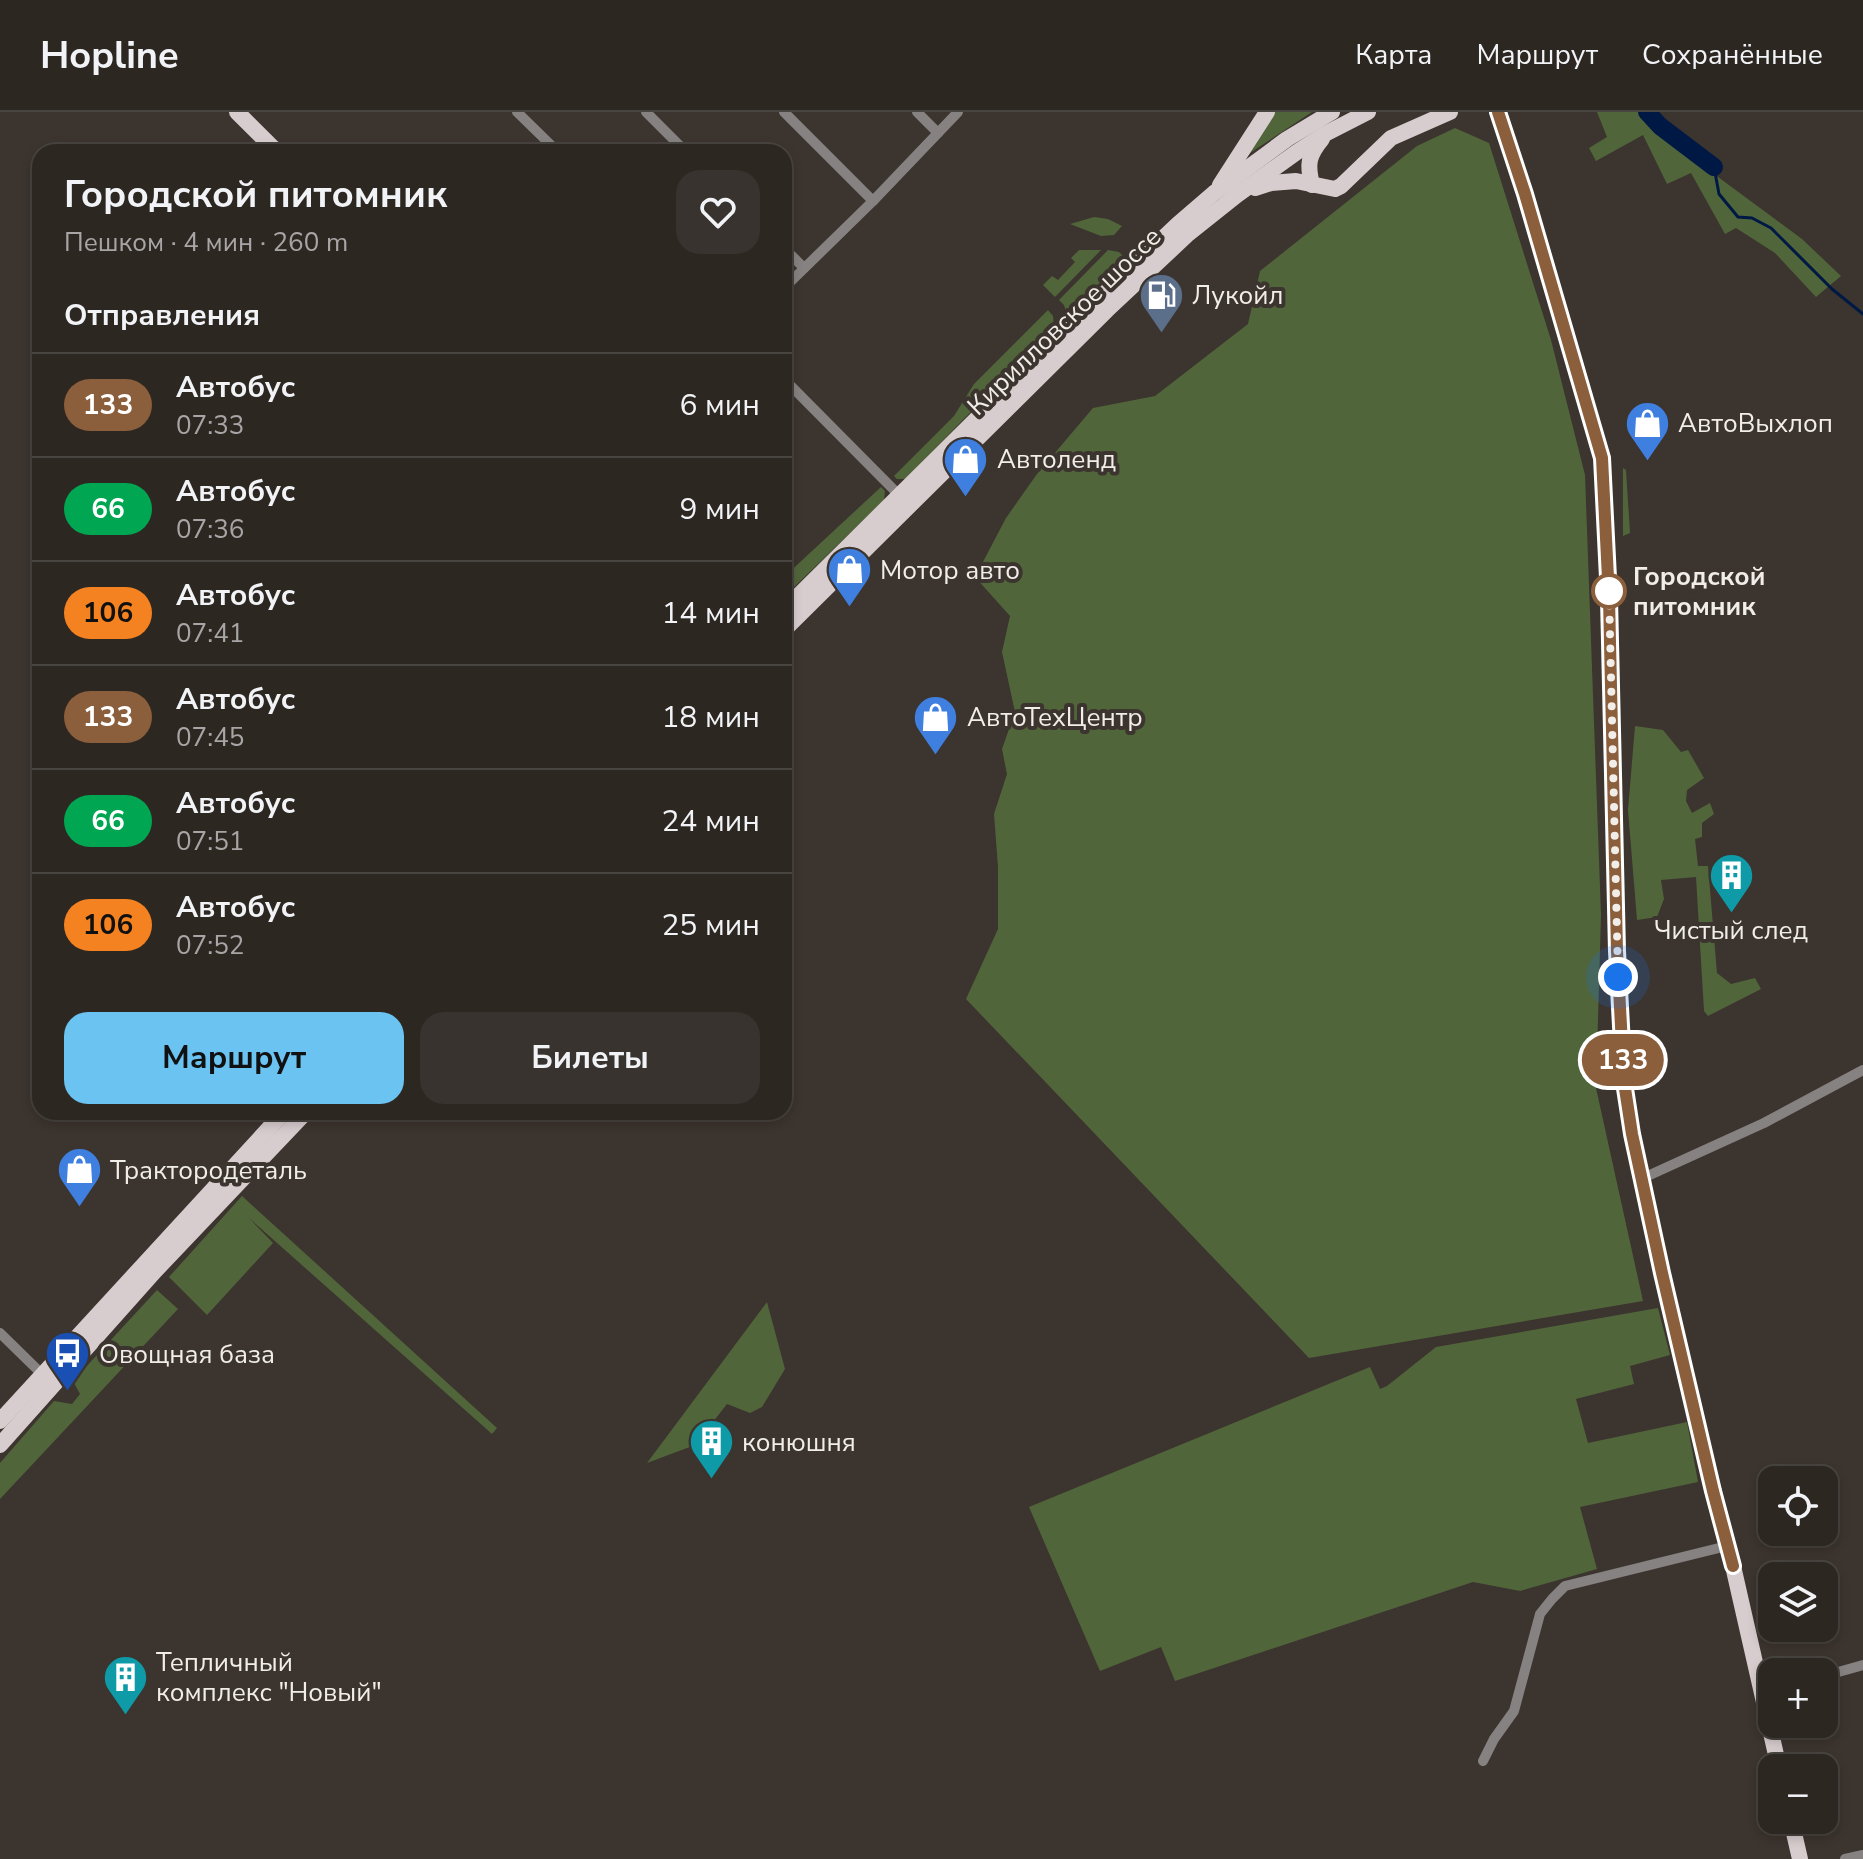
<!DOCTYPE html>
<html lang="ru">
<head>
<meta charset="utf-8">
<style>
	body { margin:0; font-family:"Nunito Sans",sans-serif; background:#39332f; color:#f1f3f6; height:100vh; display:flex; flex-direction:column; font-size:30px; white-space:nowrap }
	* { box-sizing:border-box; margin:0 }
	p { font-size:26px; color:#a7a5a5 }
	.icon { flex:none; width:44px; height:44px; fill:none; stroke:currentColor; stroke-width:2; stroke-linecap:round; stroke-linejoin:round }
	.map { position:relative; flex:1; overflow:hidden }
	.drawer { position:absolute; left:32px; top:32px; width:760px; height:976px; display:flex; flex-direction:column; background:#2d2722; border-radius:24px; box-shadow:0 4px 12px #0003,0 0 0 2px #484440 }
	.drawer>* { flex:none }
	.badge { padding:0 16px; border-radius:26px; font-size:28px; line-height:52px }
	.tools { position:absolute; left:1758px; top:1354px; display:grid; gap:16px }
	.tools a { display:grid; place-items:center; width:80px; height:80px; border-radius:16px; background:#2d2722; box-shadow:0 4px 12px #0003,0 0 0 2px #484440; font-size:40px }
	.you { position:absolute; width:40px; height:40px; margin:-20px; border:6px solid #fff; border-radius:50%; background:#1a73e8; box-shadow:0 0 0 12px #1a73e833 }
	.map>.badge { position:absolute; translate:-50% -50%; box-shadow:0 0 0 4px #fff }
	h2 { padding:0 32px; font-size:30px; line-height:72px }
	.round { display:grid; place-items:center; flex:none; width:84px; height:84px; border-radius:24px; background:#39332f }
	.overview { display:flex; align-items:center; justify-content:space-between; height:136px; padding:0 32px }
	h1 { font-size:38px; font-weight:700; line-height:60px }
	.action { display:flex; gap:16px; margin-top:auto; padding:16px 32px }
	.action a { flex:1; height:92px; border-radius:24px; background:#6bc3f2; color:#111; font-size:32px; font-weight:700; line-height:92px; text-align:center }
	.action a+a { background:#39332f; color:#f1f3f6 }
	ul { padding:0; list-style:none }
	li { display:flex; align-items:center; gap:24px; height:104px; padding:0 32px; border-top:2px solid #484440 }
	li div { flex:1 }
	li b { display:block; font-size:30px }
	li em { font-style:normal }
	li .badge { min-width:88px; font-weight:700; text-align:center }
	header { display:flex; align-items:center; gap:48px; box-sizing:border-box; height:112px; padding:0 40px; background:#2d2722; border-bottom:2px solid #484440 }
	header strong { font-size:38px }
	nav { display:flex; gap:44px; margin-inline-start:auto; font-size:28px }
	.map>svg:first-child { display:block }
	.green { fill:#51653b }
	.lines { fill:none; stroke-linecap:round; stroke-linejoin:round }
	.stream { stroke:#001944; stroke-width:3 }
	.river { stroke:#001944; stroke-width:18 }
	.street { stroke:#878282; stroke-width:10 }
	.primary { stroke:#d8cdce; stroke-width:16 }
	.line-casing { stroke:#fff; stroke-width:18 }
	.line { stroke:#8b5e3c; stroke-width:12 }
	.walk { stroke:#f1ede9; stroke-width:8; stroke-dasharray:0 14.4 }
	.stop-dot { fill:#fff; stroke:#8b5e3c; stroke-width:4 }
	.labels { text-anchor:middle; stroke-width:8; stroke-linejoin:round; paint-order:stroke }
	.poi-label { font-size:26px; fill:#f1ede9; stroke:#3c342e; text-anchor:start }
	.street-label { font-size:26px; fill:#f1ede9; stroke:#3c342e }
	.stop-label { font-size:26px; font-weight:bold; fill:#f1ede9; stroke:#3c342e; text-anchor:start }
</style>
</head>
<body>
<header>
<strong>Hopline</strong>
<nav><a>Карта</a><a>Маршрут</a><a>Сохранённые</a></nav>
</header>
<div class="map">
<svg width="1863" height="1747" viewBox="0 0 1863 1747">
	<rect width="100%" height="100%" fill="#3c342e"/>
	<g class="green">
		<polygon points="1274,0 1312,0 1244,45"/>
		<polygon points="1597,0 1648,0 1710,59 1802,127 1841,164 1816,185 1775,141 1736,116 1725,122 1691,61 1667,72 1643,23 1596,49 1589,36 1607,25"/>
		<polygon points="1455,16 1489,31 1551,228 1585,363 1601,803 1596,976 1643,1189 1309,1246 966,887 998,817 998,755 994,702 1007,662 1002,637 1015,600 1002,540 1010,504 975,465 1006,406 1037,362 1093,296 1155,284 1248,212 1260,159 1417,34"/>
		<polygon points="1094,105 1108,107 1122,114 1114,123 1101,124 1070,112"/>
		<polygon points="1079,138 1101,138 1055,185 1043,173 1052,164 1058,168 1075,150 1071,146"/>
		<polygon points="1108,138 1119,140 1125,146 1067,203 1064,193 1059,188"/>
		<polygon points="1048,198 1053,204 1054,215 905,367 897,367 894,364 954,304 974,272"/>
		<polygon points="1623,356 1626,358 1630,421 1623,424"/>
		<polygon points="881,375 885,379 884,388 789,480 784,474 784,465"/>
		<polygon points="1635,614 1663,618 1681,640 1688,638 1704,666 1687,678 1686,689 1692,701 1710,691 1714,702 1702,711 1702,725 1695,727 1698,754 1708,754 1717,861 1731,872 1755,866 1761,877 1708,904 1704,899 1696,765 1661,768 1664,787 1657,805 1637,808 1628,698"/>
		<polygon points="242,1084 497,1316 492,1322 249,1106 273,1131 207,1203 169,1165"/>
		<polygon points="157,1178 178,1197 0,1387 0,1351 54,1289 72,1292 80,1282 73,1269"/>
		<polygon points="767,1190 785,1257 762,1295 750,1301 727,1292 695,1333 647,1351"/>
		<polygon points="1658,1196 1670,1243 1630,1254 1634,1272 1576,1287 1588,1331 1687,1310 1698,1370 1580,1395 1597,1457 1520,1479 1473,1470 1175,1569 1161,1535 1100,1559 1029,1395 1370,1255 1380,1277 1387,1274 1436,1235"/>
	</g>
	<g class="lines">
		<polyline class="stream" points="1714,55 1719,82 1738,105 1752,106 1771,116 1832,177 1863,202"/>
		<polyline class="river" points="1647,0 1660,14 1714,55"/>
		<g class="street">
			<polyline points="517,0 558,40"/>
			<polyline points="646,0 686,40"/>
			<polyline points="784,0 873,89"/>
			<polyline points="917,0 938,21"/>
			<polyline points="784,136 804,156"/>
			<polyline points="784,176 873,89 958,0"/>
			<polyline points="784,267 899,383"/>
			<polyline points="1641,1067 1764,1011 1863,958"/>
			<polyline points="0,1221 46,1266"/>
			<polyline points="1824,1564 1863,1553"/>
			<polyline points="1483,1649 1494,1627 1514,1599 1540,1502 1552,1487 1565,1474 1727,1434"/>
			<polyline points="1845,1747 1863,1743"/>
		</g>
		<g class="primary">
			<polyline points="237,0 277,40"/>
			<polyline points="1498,0 1525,82 1602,346 1609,486 1617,839 1624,970 1632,1022 1662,1161 1713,1379 1733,1454 1779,1656"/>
			<polyline points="1220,73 1267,0"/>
			<path d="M 1312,73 C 1307,52 1308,44 1322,27"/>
			<polyline points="1255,76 1271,71 1296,69 1335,77 1341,74 1391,26 1450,0"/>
			<polyline points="784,498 1061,223 1178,112 1214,81 1287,27 1332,0"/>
			<polyline points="784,518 1107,198 1188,122 1237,83 1297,40 1325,22 1368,0"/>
			<polyline points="0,1309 284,1000"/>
			<polyline points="0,1333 155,1159 306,1000"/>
			<polyline points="1791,1708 1800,1747"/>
		</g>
	</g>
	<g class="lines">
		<defs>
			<polyline id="line" points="1498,0 1525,82 1602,346 1609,486 1617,839 1624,970 1632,1022 1662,1161 1713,1379 1733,1454"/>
		</defs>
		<use href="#line" class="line-casing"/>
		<use href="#line" class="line"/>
		<polyline class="walk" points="1609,479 1618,865"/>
	</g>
	<defs>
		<symbol id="fuel-pin" viewBox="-11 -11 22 30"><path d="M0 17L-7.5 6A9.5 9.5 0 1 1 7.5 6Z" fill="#5c6f8a" stroke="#3c342e"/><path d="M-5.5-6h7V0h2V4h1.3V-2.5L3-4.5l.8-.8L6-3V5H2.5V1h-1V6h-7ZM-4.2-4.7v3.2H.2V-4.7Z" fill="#fff"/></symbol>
		<symbol id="shop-pin" viewBox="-11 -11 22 30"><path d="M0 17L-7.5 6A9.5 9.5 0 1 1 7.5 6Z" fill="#3f7fe0" stroke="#3c342e"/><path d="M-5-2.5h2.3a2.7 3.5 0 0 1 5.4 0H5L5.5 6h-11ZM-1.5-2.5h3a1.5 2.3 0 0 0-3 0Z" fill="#fff"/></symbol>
		<symbol id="building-pin" viewBox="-11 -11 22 30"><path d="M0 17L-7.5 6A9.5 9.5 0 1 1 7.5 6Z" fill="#0f9aa8" stroke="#3c342e"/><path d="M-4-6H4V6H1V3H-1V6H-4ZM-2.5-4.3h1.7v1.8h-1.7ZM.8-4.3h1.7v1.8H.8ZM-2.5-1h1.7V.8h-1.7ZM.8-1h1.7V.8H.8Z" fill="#fff"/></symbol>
		<symbol id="bus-pin" viewBox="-11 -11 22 30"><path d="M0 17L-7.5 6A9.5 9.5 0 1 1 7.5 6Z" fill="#1a4fb4" stroke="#3c342e"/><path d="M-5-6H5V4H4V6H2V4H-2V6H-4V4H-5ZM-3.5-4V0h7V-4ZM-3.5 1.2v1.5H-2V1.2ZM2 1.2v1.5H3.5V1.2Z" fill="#fff"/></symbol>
	</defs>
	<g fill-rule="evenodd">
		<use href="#fuel-pin" x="1136" y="158" width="51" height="69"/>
		<use href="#shop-pin" x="1622" y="286" width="51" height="69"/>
		<use href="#shop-pin" x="940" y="322" width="51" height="69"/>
		<use href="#shop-pin" x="824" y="432" width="51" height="69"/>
		<use href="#shop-pin" x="910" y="580" width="51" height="69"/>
		<use href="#building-pin" x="1706" y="738" width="51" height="69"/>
		<use href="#shop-pin" x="54" y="1032" width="51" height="69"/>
		<use href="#bus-pin" x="42" y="1216" width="51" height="69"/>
		<use href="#building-pin" x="686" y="1304" width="51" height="69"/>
		<use href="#building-pin" x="100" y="1540" width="51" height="69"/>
	</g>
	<circle class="stop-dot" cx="1609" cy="479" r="16"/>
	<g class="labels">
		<g class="poi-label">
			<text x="1192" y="192">Лукойл</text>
			<text x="1678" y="320">АвтоВыхлоп</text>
			<text x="997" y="356">Автоленд</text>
			<text x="880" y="467">Мотор авто</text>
			<text x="967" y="614">АвтоТехЦентр</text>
			<text x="1731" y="827" text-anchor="middle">Чистый след</text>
			<text x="110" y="1067">Трактородеталь</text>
			<text x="99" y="1251">Овощная база</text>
			<text x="742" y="1339">конюшня</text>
			<text x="156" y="1559">Тепличный<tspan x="156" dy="30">комплекс "Новый"</tspan></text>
		</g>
		<g class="street-label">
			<text transform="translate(1064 209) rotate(-44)" y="9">Кирилловское шоссе</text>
		</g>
		<g class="stop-label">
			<text x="1633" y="473">Городской<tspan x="1633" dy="30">питомник</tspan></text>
		</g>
	</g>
</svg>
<div class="tools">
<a><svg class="icon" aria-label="locate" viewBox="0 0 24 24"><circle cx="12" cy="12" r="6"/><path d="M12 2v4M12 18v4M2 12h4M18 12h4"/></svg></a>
<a><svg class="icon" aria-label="layers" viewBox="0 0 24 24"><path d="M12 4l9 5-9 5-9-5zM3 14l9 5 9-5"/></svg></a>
<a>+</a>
<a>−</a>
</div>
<div class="you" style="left:1618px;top:865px"></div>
<b class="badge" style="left:1623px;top:948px;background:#8b5e3c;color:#fff">133</b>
<section class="drawer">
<div class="overview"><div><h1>Городской питомник</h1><p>Пешком · 4 мин · 260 m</p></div><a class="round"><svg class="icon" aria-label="heart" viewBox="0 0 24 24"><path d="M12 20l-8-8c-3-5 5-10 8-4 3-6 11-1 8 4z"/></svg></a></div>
<h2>Отправления</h2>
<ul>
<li><span class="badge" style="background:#8b5e3c;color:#fff">133</span><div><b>Автобус</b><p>07:33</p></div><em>6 мин</em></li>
<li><span class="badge" style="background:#00a651;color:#fff">66</span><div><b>Автобус</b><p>07:36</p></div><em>9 мин</em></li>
<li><span class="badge" style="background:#f58220;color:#111">106</span><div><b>Автобус</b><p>07:41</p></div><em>14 мин</em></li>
<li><span class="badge" style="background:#8b5e3c;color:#fff">133</span><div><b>Автобус</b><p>07:45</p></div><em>18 мин</em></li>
<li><span class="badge" style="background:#00a651;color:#fff">66</span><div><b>Автобус</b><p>07:51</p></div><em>24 мин</em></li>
<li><span class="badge" style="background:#f58220;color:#111">106</span><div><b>Автобус</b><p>07:52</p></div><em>25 мин</em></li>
</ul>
<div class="action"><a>Маршрут</a><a>Билеты</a></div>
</section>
</div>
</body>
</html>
